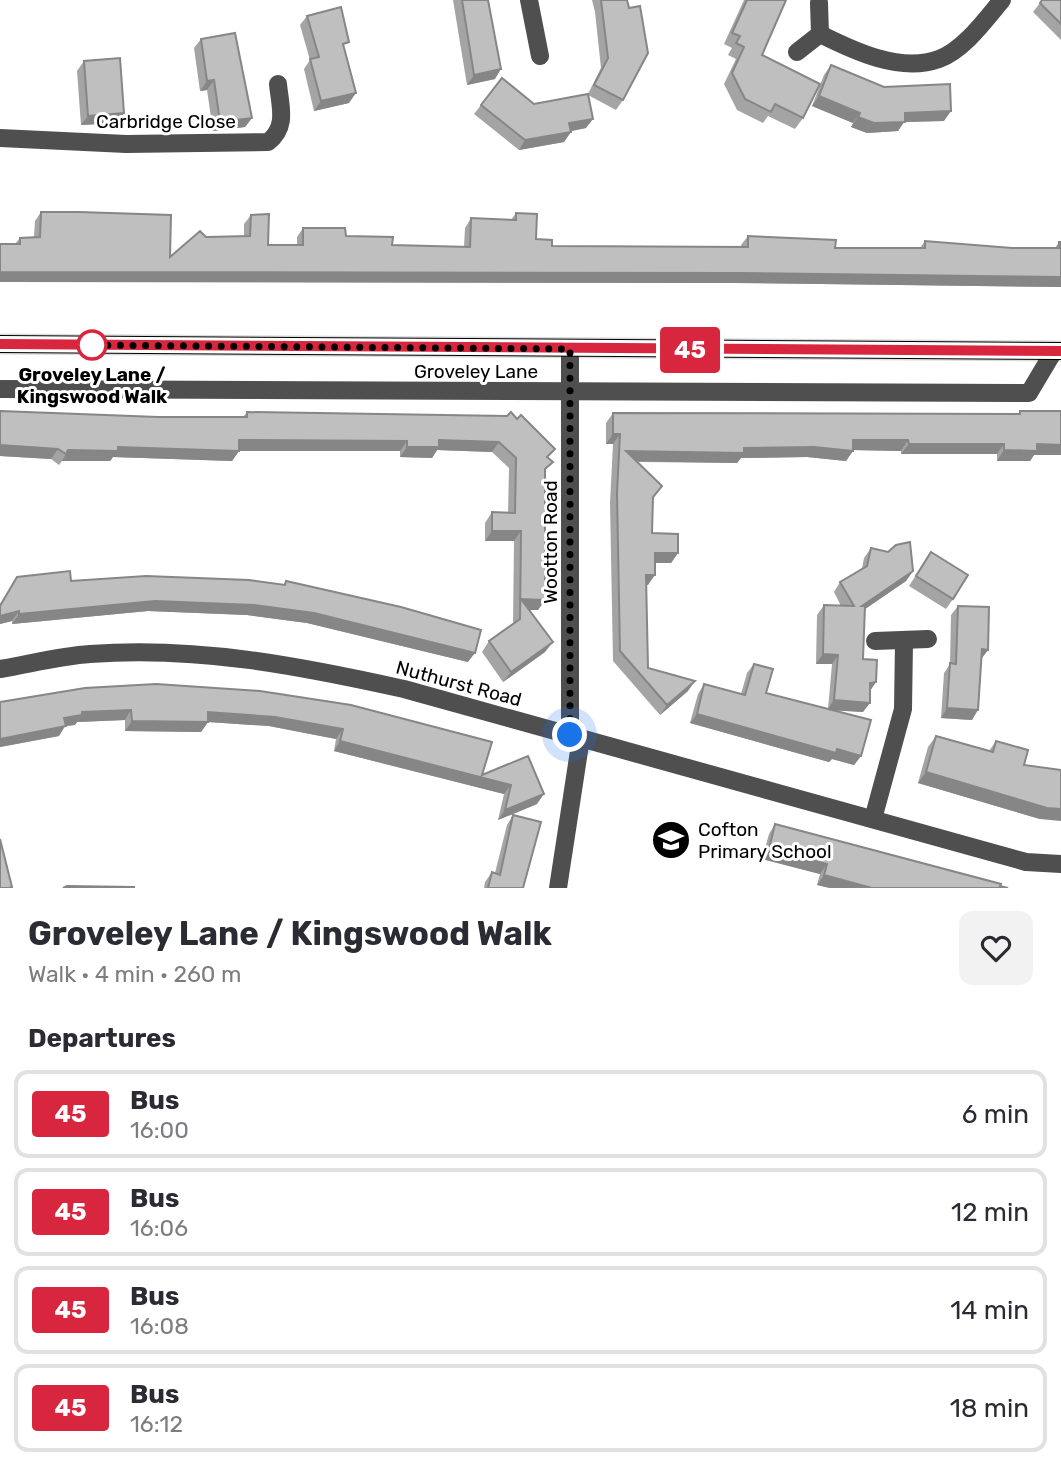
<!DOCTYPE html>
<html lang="en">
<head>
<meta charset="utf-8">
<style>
	body { margin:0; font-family:Rubik,sans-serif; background:#f2f2f3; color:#2b2b33; height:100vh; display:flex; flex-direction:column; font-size:26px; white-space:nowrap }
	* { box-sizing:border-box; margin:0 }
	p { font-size:23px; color:#7c7c81 }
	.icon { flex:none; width:38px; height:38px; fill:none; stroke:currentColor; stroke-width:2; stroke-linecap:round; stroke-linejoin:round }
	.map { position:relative; height:888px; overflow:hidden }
	.drawer { display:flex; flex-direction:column; background:#fff; flex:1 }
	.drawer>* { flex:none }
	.badge { padding:0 14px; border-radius:5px; font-size:24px; line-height:46px }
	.you { position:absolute; width:35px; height:35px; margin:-18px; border:5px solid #fff; border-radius:50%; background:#1a73e8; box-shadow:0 0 0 10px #1a73e833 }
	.map>.badge { position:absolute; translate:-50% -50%; box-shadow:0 0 0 4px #fff }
	h2 { padding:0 28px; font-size:26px; line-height:63px }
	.round { display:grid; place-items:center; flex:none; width:74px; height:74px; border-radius:14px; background:#f2f2f3 }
	.overview { display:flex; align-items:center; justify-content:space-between; height:119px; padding:0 28px }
	h1 { font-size:33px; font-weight:700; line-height:52px }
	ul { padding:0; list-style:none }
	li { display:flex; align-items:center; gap:21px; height:88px; margin:0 14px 10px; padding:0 14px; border:4px solid #e1e1e2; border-radius:14px }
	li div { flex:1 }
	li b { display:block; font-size:26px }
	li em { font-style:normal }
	li .badge { min-width:77px; font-weight:700; text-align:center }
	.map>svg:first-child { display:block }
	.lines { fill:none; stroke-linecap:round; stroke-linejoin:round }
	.major-casing { stroke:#dbdbdb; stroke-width:21 }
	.minor { stroke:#4f4f4f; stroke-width:18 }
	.major { stroke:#000; stroke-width:18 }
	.wall { fill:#a4a4a4 }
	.shaded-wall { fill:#868686 }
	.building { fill:#bfbfbf; stroke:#868686; stroke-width:2 }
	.line-casing { stroke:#fff; stroke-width:16 }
	.line { stroke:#d7263d; stroke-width:10 }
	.walk { stroke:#000; stroke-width:7; stroke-dasharray:0 12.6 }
	.stop-dot { fill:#fff; stroke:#d7263d; stroke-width:3.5 }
	.labels { text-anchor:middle; stroke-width:6; stroke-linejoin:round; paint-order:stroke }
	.street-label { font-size:19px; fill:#000; stroke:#fff }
	.stop-label { font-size:19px; font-weight:bold; fill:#000; stroke:#fff }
	.poi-label { font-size:19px; fill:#000; stroke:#fff; text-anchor:start }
</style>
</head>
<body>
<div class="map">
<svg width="1061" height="888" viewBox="0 0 1061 888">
	<rect width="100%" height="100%" fill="#fff"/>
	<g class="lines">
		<defs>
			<polyline id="major" points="0,344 1061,351"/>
		</defs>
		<use href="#major" class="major-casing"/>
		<g class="minor">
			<polyline points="529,0 540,56"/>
			<path d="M 820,34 C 854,51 900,73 939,59 C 964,50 986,19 1002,0"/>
			<polyline points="797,52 820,34 819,3"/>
			<path d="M 0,138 L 126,144 L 268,142 C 288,127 280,106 278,84"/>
			<polyline points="570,349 570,735"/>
			<polyline points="0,389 1029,393 1054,351"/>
			<polyline points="875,641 928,639"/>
			<path d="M 0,669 C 30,664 60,656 90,654 C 198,646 300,666 404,689 L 1026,862 L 1061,864"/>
			<polyline points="873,819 903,709 904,642"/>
			<polyline points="558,888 581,738"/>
		</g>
		<use href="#major" class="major"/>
	</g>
	<g class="wall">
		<polygon points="453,0 488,0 495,79 467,85"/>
		<polygon points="592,0 627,0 623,100 616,110 588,95 586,128 571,131 564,142 519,150 474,114 481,105 534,104 588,94 601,68 595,12"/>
		<polygon points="744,0 786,0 762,55 803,118 795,129 768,116 763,123 737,110 724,84 736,59 728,55 732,48 724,44"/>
		<polygon points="1061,0 1061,40 1033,12 1040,3"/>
		<polygon points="307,16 349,103 314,111 304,69 310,60 300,25"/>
		<polygon points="201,39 252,118 245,127 213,131 207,90 200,91 194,48"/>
		<polygon points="84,61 124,113 117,123 81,125 77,71"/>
		<polygon points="831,65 944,121 904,122 898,131 867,133 851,127 853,123 812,106 824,75"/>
		<polygon points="41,212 170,257 206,237 244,236 244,224 251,215 268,245 297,245 297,237 303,228 392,245 464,247 465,228 471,218 511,220 516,213 536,239 552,246 741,247 741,245 748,236 835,248 920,248 925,241 1012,248 1055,248 1059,242 1061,242 1061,287 735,283 0,282 15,244 20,238 34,237 35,221"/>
		<polygon points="1020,411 1061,411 1061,455 1034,455 1030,461 997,461 997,454 901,454 901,451 853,450 846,461 807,457 741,458 737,463 637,462 653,498 652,533 678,553 671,563 655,563 648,585 646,585 648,668 688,691 660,715 613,661 610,503 613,444 606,444 606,423 613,413 1019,414"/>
		<polygon points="247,412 507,416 548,458 545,473 545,600 538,610 529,610 545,652 503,682 482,652 489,641 513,624 514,541 485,541 485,523 492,512 508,513 509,468 492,452 437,450 432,458 400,457 400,451 239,451 232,461 113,457 110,461 62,461 59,465 51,459 0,456 158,417 243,417"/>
		<polygon points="871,548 913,571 906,581 865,609 863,659 876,682 870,691 863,712 833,710 861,756 854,765 832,759 829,762 690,723 698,694 704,684 741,694 747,673 754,664 766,693 828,709 832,664 816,664 817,615 824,605 841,606 834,592 840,582 862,569 864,558"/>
		<polygon points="931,552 953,599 946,609 909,586"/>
		<polygon points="17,577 71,581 284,584 286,581 468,662 307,623 247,615 148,611 12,624 12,621 0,624 0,604"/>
		<polygon points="958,606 988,650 982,658 972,720 941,718 944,673 950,664 951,615"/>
		<polygon points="260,691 482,775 528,756 537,804 498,820 504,794 334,751 336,739 269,726 208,722 201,732 125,731 125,720 77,722 75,725 65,726 59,736 0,747 0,702"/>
		<polygon points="936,736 989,751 996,741 1024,765 1040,819 918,783 928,747"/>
		<polygon points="513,815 523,888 484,888 485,882 492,872 495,873 507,825"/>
		<polygon points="775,824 1000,886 1008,888 830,888 817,885 820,874 762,859 769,834"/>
	</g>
	<g class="shaded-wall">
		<polygon points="501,69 495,79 467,85 474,75"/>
		<polygon points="214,80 207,90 200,91 207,81"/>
		<polygon points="356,93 349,103 314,111 321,101"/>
		<polygon points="819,96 860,113 853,123 812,106"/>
		<polygon points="951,111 944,121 904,122 898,131 867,133 851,127 858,117 905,113"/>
		<polygon points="124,113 117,123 81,125 88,116"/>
		<polygon points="252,118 245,127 213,131 220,122"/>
		<polygon points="593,119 586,128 562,133 569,123"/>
		<polygon points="571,132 564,142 519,150 525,140"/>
		<polygon points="0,272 742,273 1061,277 1061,287 735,283 0,282"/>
		<polygon points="613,434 620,434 613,444 606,444"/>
		<polygon points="239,440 407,441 400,451 232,451"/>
		<polygon points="439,440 499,442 492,452 437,450 432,458 400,457 407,447"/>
		<polygon points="853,440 908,440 901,451 849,450 853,451 846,461 807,457 741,458 737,463 619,461 626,451 744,448"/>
		<polygon points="909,444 1004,444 997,454 901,454"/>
		<polygon points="1037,444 1061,445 1061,455 1034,455 1030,461 997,461 1004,450"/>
		<polygon points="0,445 58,449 51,459 0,456"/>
		<polygon points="118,447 239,451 232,461 113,457 110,461 62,461 68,450"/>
		<polygon points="492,531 521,531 514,541 485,541"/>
		<polygon points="655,553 678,553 671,563 648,563"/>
		<polygon points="913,571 906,581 855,616 862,606"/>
		<polygon points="646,575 655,575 648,585 639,585"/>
		<polygon points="521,599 545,600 538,610 520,610"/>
		<polygon points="155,601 254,605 314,613 475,653 468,662 307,623 247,615 148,611 12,624 19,614"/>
		<polygon points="19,611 12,621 0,624 0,616"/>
		<polygon points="553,642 545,652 503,682 511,672"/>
		<polygon points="982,649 988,650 981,659"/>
		<polygon points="823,654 838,655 832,664 816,664"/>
		<polygon points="695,681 688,691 660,715 667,705"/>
		<polygon points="876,682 869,692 870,683"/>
		<polygon points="834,700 870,703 863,712 827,710"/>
		<polygon points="947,708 978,710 972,720 941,718"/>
		<polygon points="131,710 125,720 77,722 75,725 65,726 59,736 0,747 0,739 82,712"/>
		<polygon points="208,712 275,717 343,729 336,739 269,726 208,722 201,732 125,731 132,721"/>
		<polygon points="697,714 837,749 861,756 854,765 832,759 829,762 690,723"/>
		<polygon points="340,741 511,785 504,794 334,751"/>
		<polygon points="926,772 1061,809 1061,821 1040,819 918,783"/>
		<polygon points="544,794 537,804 498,820 505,810"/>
		<polygon points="769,849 827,864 820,874 762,859"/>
		<polygon points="824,875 872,888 830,888 817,885"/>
	</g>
	<g class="building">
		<polygon points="462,0 488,0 501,69 474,75"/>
		<polygon points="601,0 627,0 629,8 640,6 648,53 623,100 594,85 608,58"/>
		<polygon points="747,0 786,0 762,55 820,84 803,118 775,104 771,112 745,99 732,73 744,47 736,43 740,36 732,33"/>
		<polygon points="1042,0 1061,0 1061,24 1040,3"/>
		<polygon points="341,7 349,42 343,44 356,93 321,101 310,59 319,57 307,16"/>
		<polygon points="235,33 252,118 220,122 214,80 207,81 201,39"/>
		<polygon points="120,58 124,113 88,116 84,61"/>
		<polygon points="831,65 884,87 950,84 951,111 905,113 905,122 874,123 858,117 860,113 819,96"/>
		<polygon points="502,78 534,104 588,94 593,119 569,123 571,132 525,140 481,105"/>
		<polygon points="41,212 79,212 171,215 170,257 200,231 206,237 250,236 251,215 269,214 268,245 303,245 303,228 345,228 346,236 393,237 392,245 470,247 471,218 516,220 516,213 537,214 536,239 552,240 552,246 748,247 748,236 836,240 835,248 925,248 925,241 1012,248 1059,248 1059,242 1061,242 1061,277 742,273 0,272 0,244 20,244 20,238 40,237"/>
		<polygon points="0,411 158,417 247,417 247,412 507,416 511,412 517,419 521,415 555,449 547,457 553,462 545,469 545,600 521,599 553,642 511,672 489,641 520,619 521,531 492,531 492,512 515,513 516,458 499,442 439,440 439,447 407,447 407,441 239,440 239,451 118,447 118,451 68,450 66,454 58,449 0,445"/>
		<polygon points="1020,411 1061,411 1061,445 1037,444 1037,451 1004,450 1004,444 909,444 908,440 853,440 853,451 814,447 744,448 744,453 626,451 662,486 653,497 652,533 678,534 678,553 655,553 655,575 646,575 648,668 695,681 667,705 620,651 617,493 620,434 613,434 613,413 1020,414"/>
		<polygon points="910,542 913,571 862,606 865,606 863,659 877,660 876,682 870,683 870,703 834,700 838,655 823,654 824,605 854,606 840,582 867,566 871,548 888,552 896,545"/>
		<polygon points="931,552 968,575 953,599 916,576"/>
		<polygon points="70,571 71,581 146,576 249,580 285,585 286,581 401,607 481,630 475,653 314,613 254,605 155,601 19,614 19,611 0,616 0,606 17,577"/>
		<polygon points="958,606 989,607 988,650 982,649 978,710 947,708 950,663 956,664"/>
		<polygon points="754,664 773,669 766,693 871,720 861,756 837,749 836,753 697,714 704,684 745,695"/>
		<polygon points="156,684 260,691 351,705 492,742 482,775 528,756 544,794 505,810 511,785 340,741 343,729 275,717 208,712 208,722 132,721 131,710 82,712 82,715 64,718 66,726 0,739 0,702 85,688"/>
		<polygon points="936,736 993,752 996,741 1028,750 1024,765 1061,770 1061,809 1047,808 926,772"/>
		<polygon points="513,815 541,822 523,888 488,888 492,872 500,875"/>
		<polygon points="775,824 1001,884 1000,886 1008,888 872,888 824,875 827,864 769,849"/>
		<polygon points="0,839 12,887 9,888 0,888"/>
		<polygon points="67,886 135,887 63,888"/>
	</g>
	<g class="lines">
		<defs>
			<polyline id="line" points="0,344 1061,351"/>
		</defs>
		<use href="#line" class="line-casing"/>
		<use href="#line" class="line"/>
		<polyline class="walk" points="92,345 81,345 570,349 570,735"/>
	</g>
	<defs>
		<symbol id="school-disc" viewBox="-11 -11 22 22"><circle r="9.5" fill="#000" stroke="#fff"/><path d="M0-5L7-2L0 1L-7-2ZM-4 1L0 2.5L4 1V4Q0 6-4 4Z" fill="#fff"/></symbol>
	</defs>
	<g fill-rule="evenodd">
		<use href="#school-disc" x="649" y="818" width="44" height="44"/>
	</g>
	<circle class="stop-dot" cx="92" cy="345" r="14"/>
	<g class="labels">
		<g class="street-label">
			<text x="166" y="128">Carbridge Close</text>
			<text x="476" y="378">Groveley Lane</text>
			<text transform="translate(550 542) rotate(-90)" y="7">Wootton Road</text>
			<text transform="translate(459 683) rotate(15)" y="7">Nuthurst Road</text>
		</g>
		<g class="stop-label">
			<text x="92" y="381">Groveley Lane /<tspan x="92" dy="22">Kingswood Walk</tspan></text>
		</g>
		<g class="poi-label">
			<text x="698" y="836">Cofton<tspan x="698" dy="22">Primary School</tspan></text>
		</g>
	</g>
</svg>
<div class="you" style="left:570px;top:735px"></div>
<b class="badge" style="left:690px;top:350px;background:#d7263d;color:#fff">45</b>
</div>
<section class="drawer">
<div class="overview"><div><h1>Groveley Lane / Kingswood Walk</h1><p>Walk · 4 min · 260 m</p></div><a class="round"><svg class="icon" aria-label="heart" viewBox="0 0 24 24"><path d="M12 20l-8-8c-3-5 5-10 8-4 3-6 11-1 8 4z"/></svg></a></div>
<h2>Departures</h2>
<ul>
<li><span class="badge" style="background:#d7263d;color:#fff">45</span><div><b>Bus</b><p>16:00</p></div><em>6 min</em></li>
<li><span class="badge" style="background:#d7263d;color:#fff">45</span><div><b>Bus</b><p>16:06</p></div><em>12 min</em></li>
<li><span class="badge" style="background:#d7263d;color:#fff">45</span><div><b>Bus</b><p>16:08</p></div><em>14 min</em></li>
<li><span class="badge" style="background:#d7263d;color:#fff">45</span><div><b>Bus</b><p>16:12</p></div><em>18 min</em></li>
</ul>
</section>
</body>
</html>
